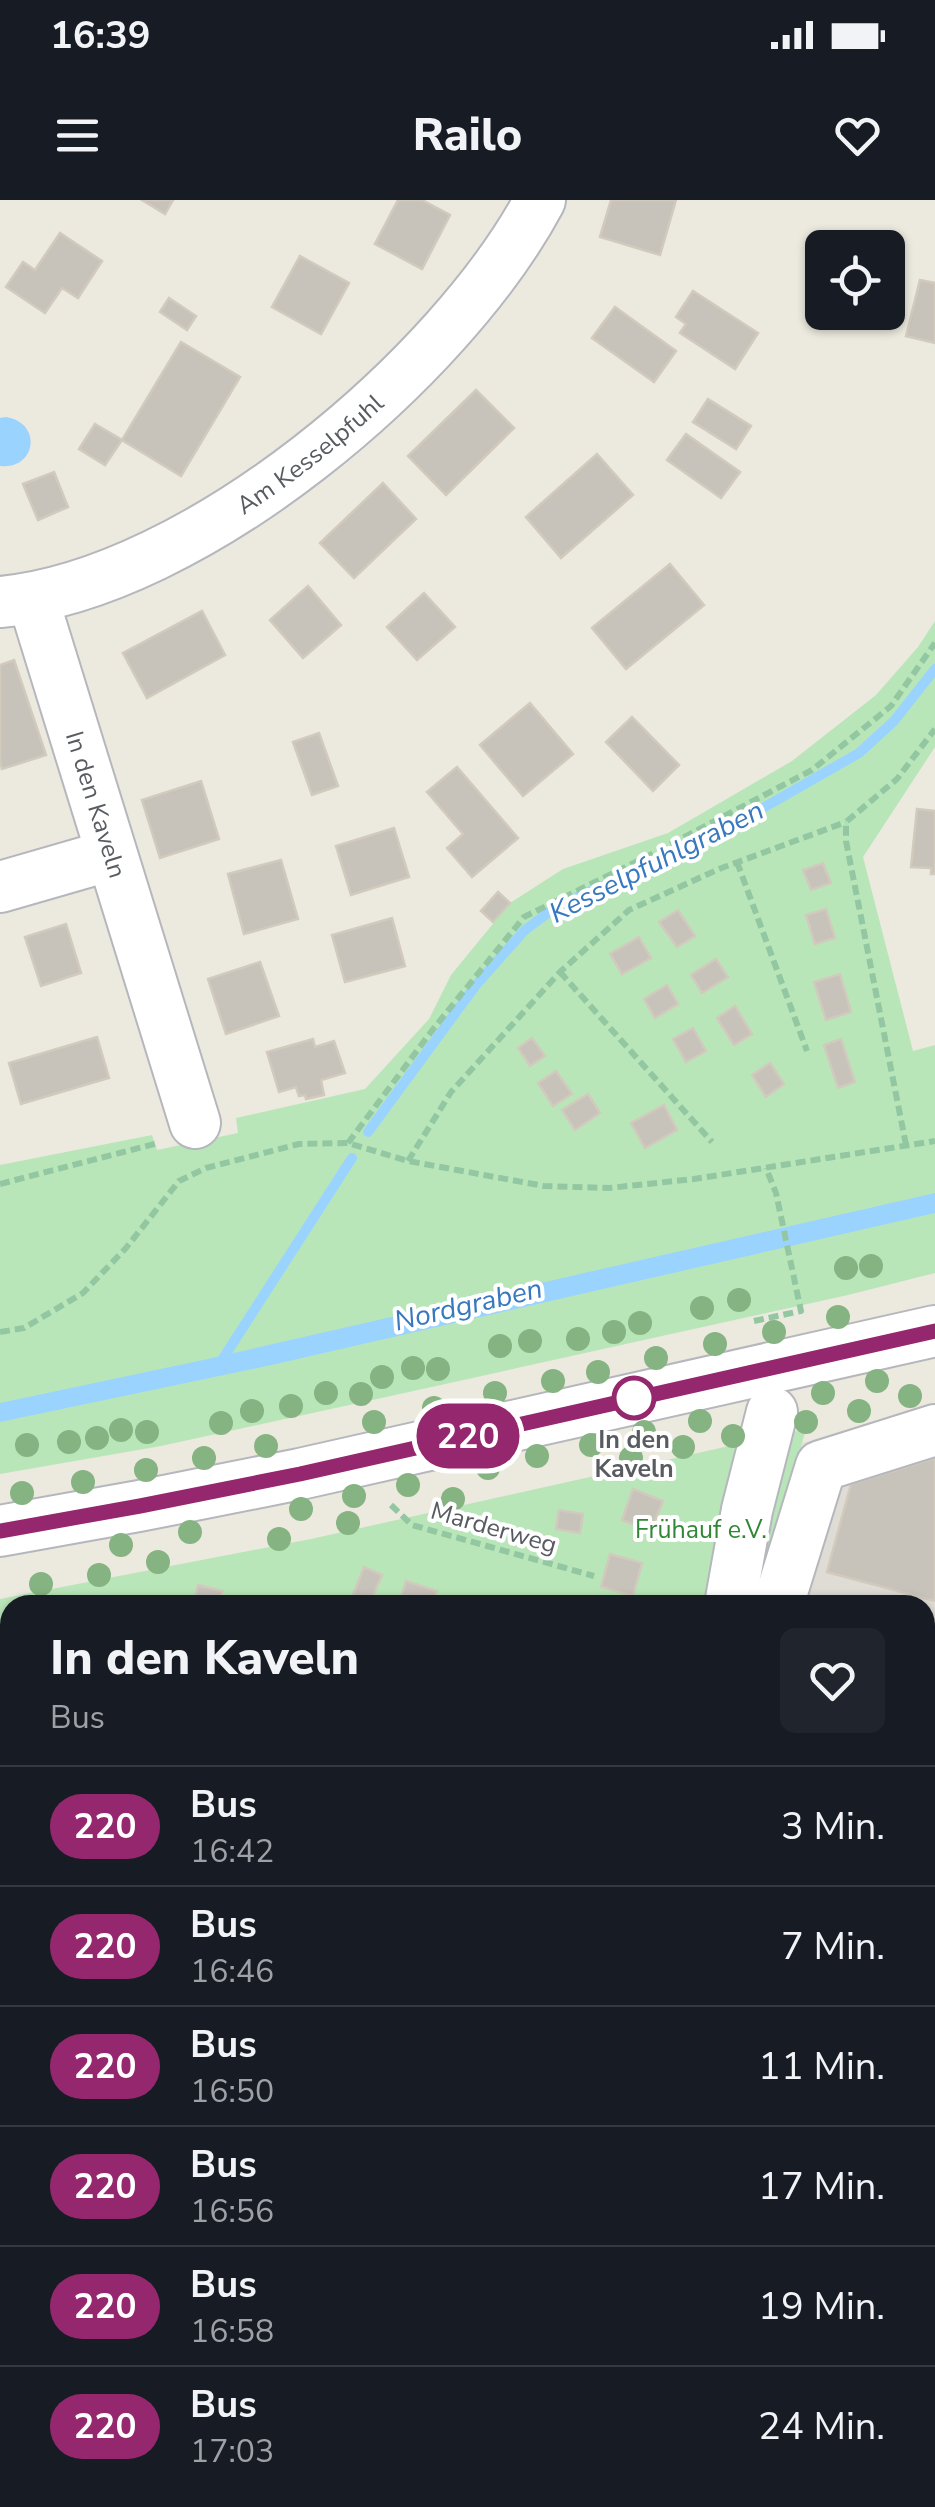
<!DOCTYPE html>
<html lang="de">
<head>
<meta charset="utf-8">
<style>
	body { margin:0; font-family:"Nunito Sans",sans-serif; background:#20242c; color:#f1f3f6; height:100vh; display:flex; flex-direction:column; font-size:38px; white-space:nowrap }
	* { box-sizing:border-box; margin:0 }
	p { font-size:32px; color:#9ea1a6 }
	.icon { flex:none; width:55px; height:55px; fill:none; stroke:currentColor; stroke-width:2; stroke-linecap:round; stroke-linejoin:round }
	.map { position:relative; flex:1; overflow:hidden }
	.side { position:absolute; left:0px; top:1395px; width:935px; height:912px; display:flex; flex-direction:column; background:#171b24; border-radius:30px 30px 0 0; box-shadow:0 2px 8px #0004 }
	.side>* { flex:none }
	.badge { padding:0 20px; border-radius:32px; font-size:35px; line-height:65px }
	.tools { position:absolute; left:805px; top:30px; display:grid; gap:20px }
	.tools a { display:grid; place-items:center; width:100px; height:100px; border-radius:15px; background:#171b24; box-shadow:0 2px 8px #0004; font-size:50px }
	.map>.badge { position:absolute; translate:-50% -50%; box-shadow:0 0 0 5px #fff }
	.round { display:grid; place-items:center; flex:none; width:105px; height:105px; border-radius:15px; background:#20242c }
	.summary { display:flex; align-items:center; justify-content:space-between; height:170px; padding:0 50px }
	h1 { font-size:48px; font-weight:800; line-height:75px }
	ul { padding:0; list-style:none }
	li { display:flex; align-items:center; gap:30px; height:120px; padding:0 50px; border-top:2px solid #363941 }
	li div { flex:1 }
	li b { display:block; font-size:38px }
	li em { font-style:normal }
	li .badge { min-width:110px; font-weight:700; text-align:center }
	.status { display:flex; justify-content:space-between; align-items:center; height:70px; padding:0 50px; background:#171b24; direction:ltr }
	.status svg { height:28px; fill:currentColor }
	header { display:flex; justify-content:space-between; align-items:center; height:130px; padding:0 50px; background:#171b24; font-size:45px; font-weight:800 }
	.map>svg:first-child { display:block }
	.industrial { fill:#dfdcd6 }
	.green { fill:#b9e6b9 }
	.water { fill:#9bd3ff }
	.lines { fill:none; stroke-linecap:round; stroke-linejoin:round }
	.stream { stroke:#9bd3ff; stroke-width:10 }
	.building { fill:#c7c3bb; stroke:#d1cabd; stroke-width:2.5 }
	.minor-casing { stroke:#b5b7bd; stroke-width:54 }
	.path { stroke:#92c7a1; stroke-width:6; stroke-dasharray:10 5; stroke-linecap:butt }
	.minor { stroke:#fff; stroke-width:50 }
	.tree { fill:#85b381 }
	.line-casing { stroke:#fff; stroke-width:22 }
	.line { stroke:#95276e; stroke-width:15 }
	.stop-dot { fill:#fff; stroke:#95276e; stroke-width:5 }
	.labels { text-anchor:middle; stroke-width:8; stroke-linejoin:round; paint-order:stroke }
	.street-label { font-size:25px; fill:#585c61; stroke:#fff }
	.stop-label { font-size:25px; font-weight:bold; fill:#585c61; stroke:#fff }
	.park-label { font-size:25px; fill:#308735; stroke:#fff }
	.water-label { font-size:28px; font-style:italic; fill:#3778be; stroke:#fff }
</style>
</head>
<body>
<div class="status"><b>16:39</b><svg viewBox="0 0 49 12"><path d="M0 12V9h3v3zM5 12V6h3v6zM10 12V3h3v9zM15 12V0h3v12zM26 1h20v11H26zM47 4h2v5h-2z"/></svg></div>
<header><svg class="icon" aria-label="menu" viewBox="0 0 24 24"><path d="M4 6h16M4 12h16M4 18h16"/></svg>Railo<svg class="icon" aria-label="heart" viewBox="0 0 24 24"><path d="M12 20l-8-8c-3-5 5-10 8-4 3-6 11-1 8 4z"/></svg></header>
<div class="map">
<svg width="935" height="2307" viewBox="0 0 935 2307">
	<rect width="100%" height="100%" fill="#ece9de"/>
	<polygon class="industrial" points="935,1203 935,2307 498,2307 501,2298 925,2298 925,1405 757,1405 803,1243"/>
	<g class="green">
		<polygon points="935,421 935,547 863,657 913,851 935,845 935,1073 848,1095 377,1199 161,1246 0,1274 0,965 152,935 157,950 238,933 236,918 365,889 429,819 451,775 510,703 563,669 668,633 792,561 876,495 918,447"/>
		<polygon points="806,1229 757,1405 10,1405 10,2298 501,2298 498,2307 0,2307 0,1399 311,1339"/>
	</g>
	<g class="water">
		<path d="M 6,217 C 43,223 36,270 0,266 L 0,218 Z"/>
		<polygon points="935,993 935,1013 267,1166 0,1222 0,1203 203,1160"/>
	</g>
	<g class="lines">
		<g class="stream">
			<polyline points="368,932 476,785 525,730 556,707 599,687 630,677 681,655 859,553 894,521 935,469"/>
			<polyline points="222,1160 352,958"/>
		</g>
	</g>
	<g class="building">
		<polygon points="142,0 173,0 165,14"/>
		<polygon points="398,0 422,0 450,15 422,69 375,44"/>
		<polygon points="611,0 676,0 660,55 600,37"/>
		<polygon points="60,33 102,61 78,98 62,88 45,113 6,87 23,62 35,70"/>
		<polygon points="300,56 349,83 321,134 272,107"/>
		<polygon points="920,80 935,83 935,143 906,136"/>
		<polygon points="693,91 758,133 735,169 680,133 686,124 676,117"/>
		<polygon points="169,98 196,116 187,130 160,112"/>
		<polygon points="615,107 676,151 654,182 592,138"/>
		<polygon points="181,142 240,177 181,276 122,240"/>
		<polygon points="476,190 514,228 446,295 408,256"/>
		<polygon points="708,199 751,226 736,249 693,222"/>
		<polygon points="95,224 122,240 105,265 79,249"/>
		<polygon points="686,234 740,272 721,298 667,260"/>
		<polygon points="597,254 633,295 561,358 526,317"/>
		<polygon points="54,272 68,307 38,320 23,284"/>
		<polygon points="383,283 416,319 354,378 320,343"/>
		<polygon points="670,364 704,405 626,469 592,428"/>
		<polygon points="308,386 341,425 303,458 270,420"/>
		<polygon points="424,393 455,427 417,460 387,427"/>
		<polygon points="202,411 225,455 147,498 123,453"/>
		<polygon points="14,460 46,555 2,569 0,562 0,465"/>
		<polygon points="530,503 573,554 523,596 480,545"/>
		<polygon points="632,517 679,565 653,591 606,542"/>
		<polygon points="319,533 338,586 312,595 293,542"/>
		<polygon points="457,567 518,638 472,677 447,648 463,634 427,592"/>
		<polygon points="201,581 219,639 160,658 142,600"/>
		<polygon points="917,609 935,611 935,674 931,674 931,668 911,667"/>
		<polygon points="394,628 409,677 351,695 336,646"/>
		<polygon points="281,660 298,719 244,734 228,674"/>
		<polygon points="823,663 831,683 811,690 803,670"/>
		<polygon points="498,692 510,703 493,722 481,711"/>
		<polygon points="826,709 835,738 815,744 806,715"/>
		<polygon points="678,710 695,736 677,747 659,722"/>
		<polygon points="392,718 405,766 345,782 332,735"/>
		<polygon points="66,724 81,773 41,786 25,737"/>
		<polygon points="639,737 651,758 622,774 610,754"/>
		<polygon points="716,759 728,777 702,793 691,775"/>
		<polygon points="260,762 279,816 226,834 208,779"/>
		<polygon points="840,774 851,812 826,820 814,782"/>
		<polygon points="667,785 678,804 655,818 644,799"/>
		<polygon points="735,806 752,834 734,845 717,818"/>
		<polygon points="693,828 706,851 686,862 673,839"/>
		<polygon points="97,837 109,878 21,904 9,863"/>
		<polygon points="532,838 545,856 530,866 518,848"/>
		<polygon points="313,839 315,847 334,841 345,873 321,880 324,895 306,899 305,895 299,896 296,887 279,892 267,852"/>
		<polygon points="841,839 855,882 838,888 824,845"/>
		<polygon points="770,863 784,884 766,897 752,875"/>
		<polygon points="556,871 572,894 553,906 538,883"/>
		<polygon points="588,894 600,913 575,930 562,910"/>
		<polygon points="664,905 677,930 645,948 631,923"/>
		<polygon points="935,1258 935,1401 827,1372 851,1284"/>
		<polygon points="633,1289 663,1301 651,1331 622,1320"/>
		<polygon points="559,1310 583,1314 580,1333 556,1329"/>
		<polygon points="610,1354 642,1363 633,1396 601,1387"/>
		<polygon points="364,1367 382,1375 369,1405 349,1405"/>
		<polygon points="406,1381 437,1391 432,1405 399,1404"/>
		<polygon points="198,1385 222,1391 219,1405 193,1405"/>
		<rect x="0" y="1467" width="10" height="21"/>
		<polygon points="925,1493 935,1495 935,1961 931,1960 925,1983"/>
		<polygon points="6,1677 10,1678 10,1707 0,1704"/>
		<polygon points="0,2000 10,2003 10,2037 0,2034"/>
		<polygon points="0,2288 10,2292 10,2298 18,2298 14,2307 0,2307"/>
		<polygon points="49,2298 70,2298 81,2301 79,2307 45,2307"/>
		<polygon points="599,2298 881,2298 878,2307 596,2307"/>
	</g>
	<g class="lines">
		<defs>
			<g id="minor">
				<path id="s1" d="M 33,399 L 195,923"/>
				<path id="s2" d="M 0,402 C 195,384 450,169 540,0"/>
				<polyline points="0,687 111,655"/>
				<polyline points="0,1331 139,1306 300,1274 935,1131"/>
				<polyline points="730,1405 747,1310 772,1212"/>
				<polyline points="778,1405 821,1266 935,1230"/>
				<polyline points="925,1448 935,1451"/>
				<polyline points="471,2307 473,2298"/>
				<polyline points="523,2307 526,2298"/>
			</g>
		</defs>
		<use href="#minor" class="minor-casing"/>
		<g class="path">
			<polyline points="737,662 807,851"/>
			<polyline points="560,772 712,942"/>
			<polyline points="348,943 434,828 524,717 650,655 812,570 891,506 935,443"/>
			<polyline points="906,945 846,641 846,622 897,579 935,529"/>
			<polyline points="408,961 451,892 560,772 629,710 719,669 846,622"/>
			<polyline points="0,984 158,943"/>
			<polyline points="754,1121 801,1111 776,993 766,968"/>
			<polyline points="0,1132 24,1128 83,1093 126,1048 179,981 206,968 299,944 348,943 408,961 544,986 609,988 694,979 935,941"/>
			<polyline points="391,1305 412,1325 594,1376"/>
			<polyline points="0,1532 10,1531"/>
			<polyline points="0,1941 10,1944"/>
			<polyline points="197,2307 199,2298"/>
		</g>
		<use href="#minor" class="minor"/>
	</g>
	<g class="tree">
		<circle cx="871" cy="1066" r="12"/>
		<circle cx="846" cy="1068" r="12"/>
		<circle cx="739" cy="1100" r="12"/>
		<circle cx="702" cy="1108" r="12"/>
		<circle cx="838" cy="1117" r="12"/>
		<circle cx="640" cy="1123" r="12"/>
		<circle cx="614" cy="1132" r="12"/>
		<circle cx="774" cy="1132" r="12"/>
		<circle cx="578" cy="1139" r="12"/>
		<circle cx="530" cy="1141" r="12"/>
		<circle cx="715" cy="1144" r="12"/>
		<circle cx="500" cy="1146" r="12"/>
		<circle cx="656" cy="1158" r="12"/>
		<circle cx="413" cy="1168" r="12"/>
		<circle cx="438" cy="1169" r="12"/>
		<circle cx="598" cy="1172" r="12"/>
		<circle cx="382" cy="1177" r="12"/>
		<circle cx="553" cy="1181" r="12"/>
		<circle cx="877" cy="1181" r="12"/>
		<circle cx="326" cy="1193" r="12"/>
		<circle cx="495" cy="1193" r="12"/>
		<circle cx="823" cy="1193" r="12"/>
		<circle cx="361" cy="1194" r="12"/>
		<circle cx="910" cy="1196" r="12"/>
		<circle cx="291" cy="1206" r="12"/>
		<circle cx="434" cy="1208" r="12"/>
		<circle cx="252" cy="1211" r="12"/>
		<circle cx="859" cy="1211" r="12"/>
		<circle cx="700" cy="1221" r="12"/>
		<circle cx="374" cy="1222" r="12"/>
		<circle cx="806" cy="1222" r="12"/>
		<circle cx="221" cy="1223" r="12"/>
		<circle cx="121" cy="1230" r="12"/>
		<circle cx="147" cy="1232" r="12"/>
		<circle cx="644" cy="1232" r="12"/>
		<circle cx="733" cy="1236" r="12"/>
		<circle cx="97" cy="1238" r="12"/>
		<circle cx="69" cy="1242" r="12"/>
		<circle cx="27" cy="1245" r="12"/>
		<circle cx="591" cy="1245" r="12"/>
		<circle cx="266" cy="1246" r="12"/>
		<circle cx="683" cy="1247" r="12"/>
		<circle cx="537" cy="1256" r="12"/>
		<circle cx="204" cy="1258" r="12"/>
		<circle cx="631" cy="1258" r="12"/>
		<circle cx="488" cy="1268" r="12"/>
		<circle cx="146" cy="1270" r="12"/>
		<circle cx="83" cy="1282" r="12"/>
		<circle cx="408" cy="1285" r="12"/>
		<circle cx="22" cy="1293" r="12"/>
		<circle cx="354" cy="1296" r="12"/>
		<circle cx="453" cy="1299" r="12"/>
		<circle cx="301" cy="1309" r="12"/>
		<circle cx="348" cy="1323" r="12"/>
		<circle cx="190" cy="1332" r="12"/>
		<circle cx="279" cy="1339" r="12"/>
		<circle cx="121" cy="1345" r="12"/>
		<circle cx="158" cy="1362" r="12"/>
		<circle cx="99" cy="1375" r="12"/>
		<circle cx="41" cy="1384" r="12"/>
	</g>
	<g class="lines">
		<defs>
			<polyline id="line" points="0,1331 140,1306 300,1274 935,1131"/>
		</defs>
		<use href="#line" class="line-casing"/>
		<use href="#line" class="line"/>
	</g>
	<circle class="stop-dot" cx="634" cy="1198" r="20"/>
	<g class="labels">
		<g class="street-label">
			<text dy="9" stroke="none"><textPath href="#s2" startOffset="348">Am Kesselpfuhl</textPath></text>
			<text dy="9" stroke="none"><textPath href="#s1" startOffset="215">In den Kaveln</textPath></text>
			<text transform="translate(494 1327) rotate(16)" y="9">Marderweg</text>
		</g>
		<g class="stop-label">
			<text x="634" y="1248">In den<tspan x="634" dy="29">Kaveln</tspan></text>
		</g>
		<g class="park-label">
			<text x="701" y="1338">Frühauf e.V.</text>
		</g>
		<g class="water-label">
			<text transform="translate(656 661) rotate(-27)" y="10">Kesselpfuhlgraben</text>
			<text transform="translate(468 1104) rotate(-13)" y="10">Nordgraben</text>
		</g>
	</g>
</svg>
<div class="tools">
<a><svg class="icon" aria-label="locate" viewBox="0 0 24 24"><circle cx="12" cy="12" r="6"/><path d="M12 2v4M12 18v4M2 12h4M18 12h4"/></svg></a>
</div>
<b class="badge" style="left:468px;top:1236px;background:#95276e;color:#fff">220</b>
<section class="side">
<div class="summary"><div><h1>In den Kaveln</h1><p>Bus</p></div><a class="round"><svg class="icon" aria-label="heart" viewBox="0 0 24 24"><path d="M12 20l-8-8c-3-5 5-10 8-4 3-6 11-1 8 4z"/></svg></a></div>
<ul>
<li><span class="badge" style="background:#95276e;color:#fff">220</span><div><b>Bus</b><p>16:42</p></div><em>3 Min.</em></li>
<li><span class="badge" style="background:#95276e;color:#fff">220</span><div><b>Bus</b><p>16:46</p></div><em>7 Min.</em></li>
<li><span class="badge" style="background:#95276e;color:#fff">220</span><div><b>Bus</b><p>16:50</p></div><em>11 Min.</em></li>
<li><span class="badge" style="background:#95276e;color:#fff">220</span><div><b>Bus</b><p>16:56</p></div><em>17 Min.</em></li>
<li><span class="badge" style="background:#95276e;color:#fff">220</span><div><b>Bus</b><p>16:58</p></div><em>19 Min.</em></li>
<li><span class="badge" style="background:#95276e;color:#fff">220</span><div><b>Bus</b><p>17:03</p></div><em>24 Min.</em></li>
</ul>
</section>
</div>
</body>
</html>
